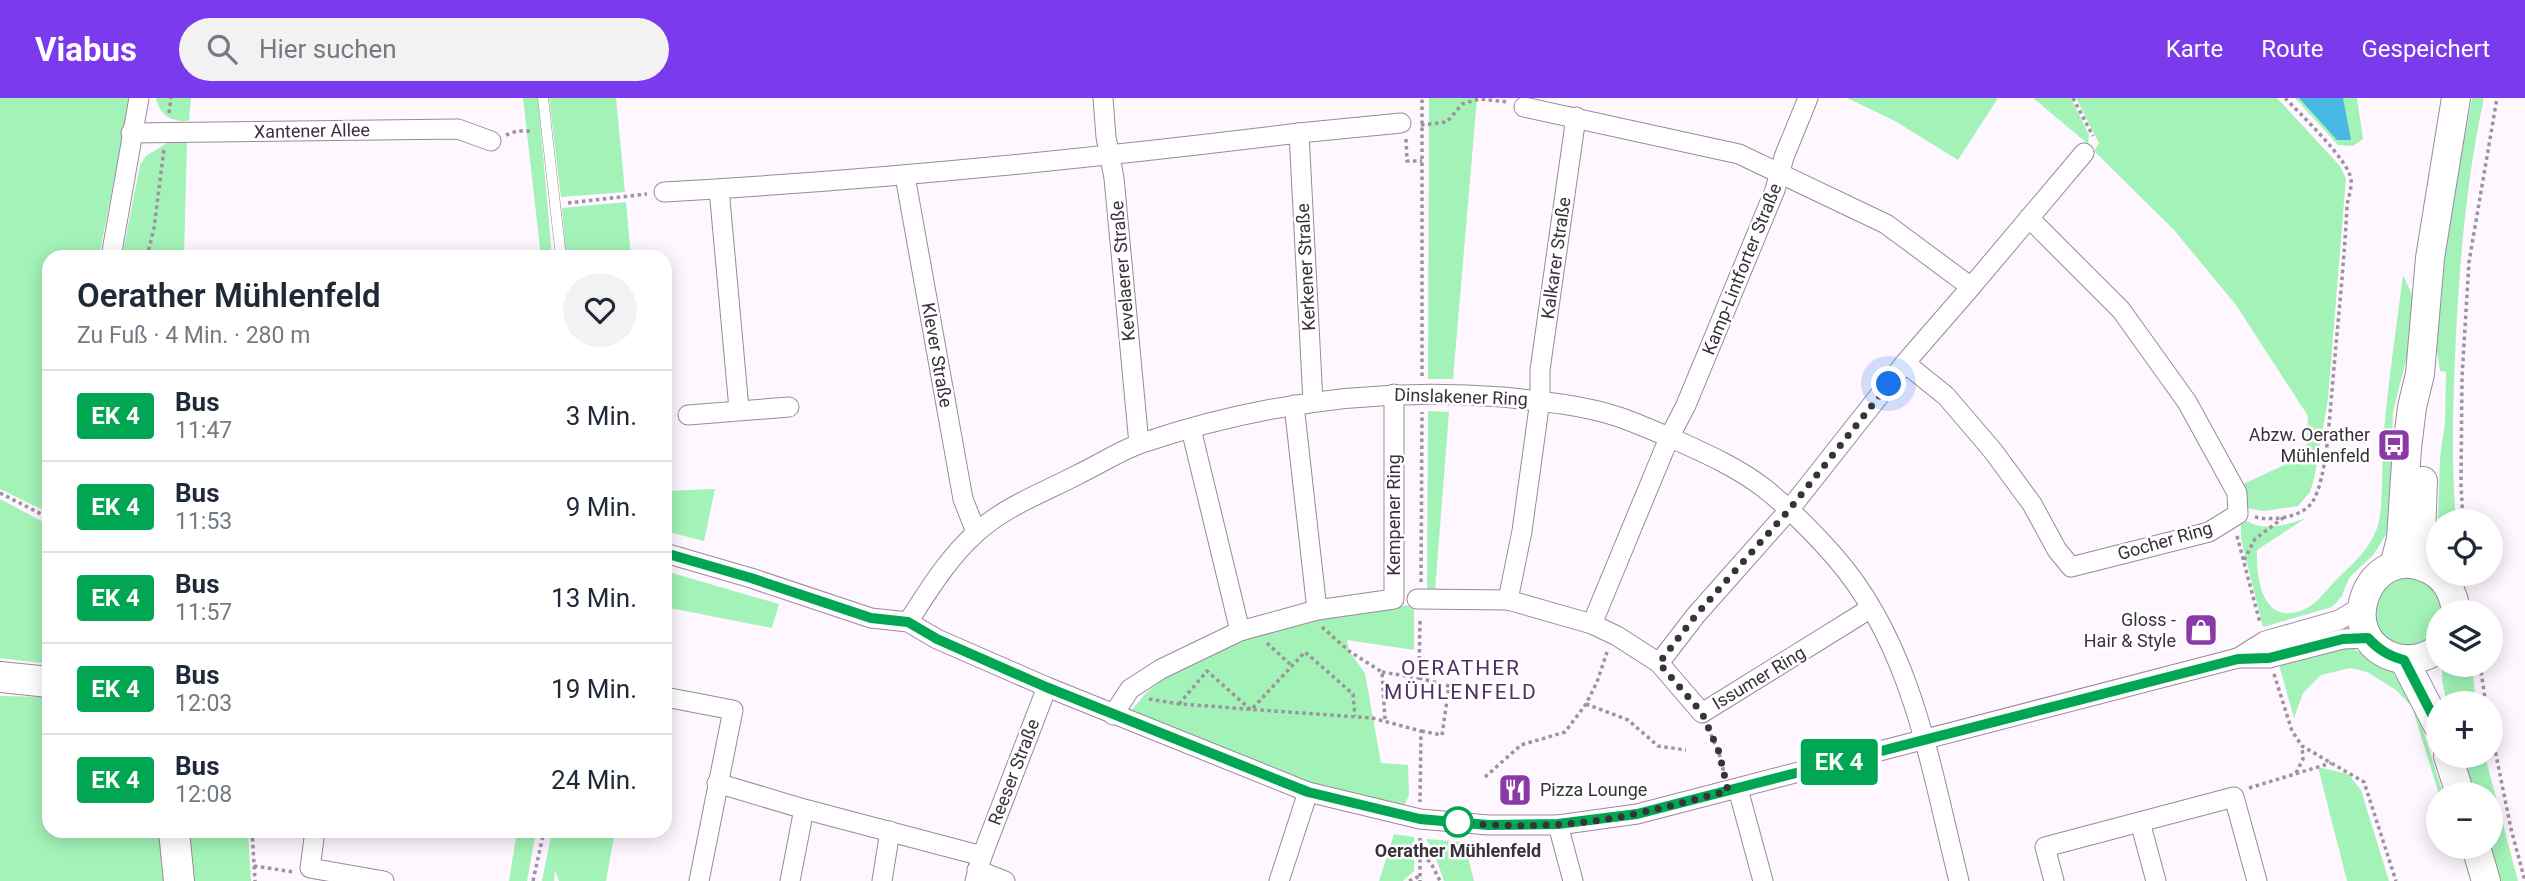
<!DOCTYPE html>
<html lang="de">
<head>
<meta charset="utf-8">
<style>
	body { margin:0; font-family:Roboto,sans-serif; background:#f2f2f3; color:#1f2937; height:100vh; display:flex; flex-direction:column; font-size:26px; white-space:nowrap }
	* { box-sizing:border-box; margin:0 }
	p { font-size:23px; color:#747a83 }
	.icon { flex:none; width:38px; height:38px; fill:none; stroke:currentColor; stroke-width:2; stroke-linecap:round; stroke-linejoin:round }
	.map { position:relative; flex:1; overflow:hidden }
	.details { position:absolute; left:42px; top:152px; width:630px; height:588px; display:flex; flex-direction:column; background:#fff; border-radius:21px; box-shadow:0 4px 18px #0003 }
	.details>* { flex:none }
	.badge { padding:0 14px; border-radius:5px; font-size:24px; line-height:46px }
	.tools { position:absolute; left:2426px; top:411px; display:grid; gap:14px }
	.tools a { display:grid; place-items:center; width:77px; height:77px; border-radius:50%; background:#fff; box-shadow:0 4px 18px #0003; font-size:35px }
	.you { position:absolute; width:35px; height:35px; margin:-18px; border:5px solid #fff; border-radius:50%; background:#1a73e8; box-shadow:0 0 0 10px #1a73e833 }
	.map>.badge { position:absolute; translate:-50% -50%; box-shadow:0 0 0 4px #fff }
	.round { display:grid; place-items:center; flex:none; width:74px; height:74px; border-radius:37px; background:#f2f2f3 }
	.headline { display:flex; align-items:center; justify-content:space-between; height:119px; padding:0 35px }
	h1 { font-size:33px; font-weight:600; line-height:52px }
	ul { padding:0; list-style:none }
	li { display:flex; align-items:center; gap:21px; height:91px; padding:0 35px; border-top:2px solid #e0e1e3 }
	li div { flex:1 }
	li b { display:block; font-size:26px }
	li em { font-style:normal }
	li .badge { min-width:77px; font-weight:700; text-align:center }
	header { display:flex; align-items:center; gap:42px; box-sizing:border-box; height:98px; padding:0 35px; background:#7c3aed; color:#fff }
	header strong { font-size:33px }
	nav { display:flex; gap:38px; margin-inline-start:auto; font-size:24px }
	.search { width:490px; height:63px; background:#f2f2f3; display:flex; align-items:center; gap:18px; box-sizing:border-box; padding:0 24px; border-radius:38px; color:#747a83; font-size:26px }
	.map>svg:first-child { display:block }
	.green { fill:#a3f3b8 }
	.water { fill:#49b8e2 }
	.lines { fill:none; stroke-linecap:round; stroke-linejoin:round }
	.lane-casing { stroke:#9a899b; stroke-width:11 }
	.street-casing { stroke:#9a899b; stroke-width:21 }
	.secondary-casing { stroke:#9a899b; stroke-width:30 }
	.primary-casing { stroke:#9a899b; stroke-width:32 }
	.path { stroke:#9b949c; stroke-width:3.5; stroke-dasharray:3.5 3.5; stroke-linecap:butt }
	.lane { stroke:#fff; stroke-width:10 }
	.street { stroke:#fff; stroke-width:19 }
	.secondary { stroke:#fff; stroke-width:28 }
	.primary { stroke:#fff; stroke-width:30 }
	.line-casing { stroke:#fff; stroke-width:16 }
	.line { stroke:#00a651; stroke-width:10 }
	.walk { stroke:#39323a; stroke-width:7; stroke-dasharray:0 12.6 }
	.stop-dot { fill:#fff; stroke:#00a651; stroke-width:3.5 }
	.labels { text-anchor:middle; stroke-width:5; stroke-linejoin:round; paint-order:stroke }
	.street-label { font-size:18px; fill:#39323a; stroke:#fff }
	.poi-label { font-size:18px; fill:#39323a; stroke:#fff; text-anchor:end }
	.stop-label { font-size:18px; font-weight:bold; fill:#39323a; stroke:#fff }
	.quarter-label { font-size:21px; letter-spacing:2px; fill:#552e65; stroke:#fff }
</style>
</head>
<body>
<header>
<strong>Viabus</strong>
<div class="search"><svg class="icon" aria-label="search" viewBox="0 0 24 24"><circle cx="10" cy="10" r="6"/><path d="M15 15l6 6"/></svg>Hier suchen</div>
<nav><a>Karte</a><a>Route</a><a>Gespeichert</a></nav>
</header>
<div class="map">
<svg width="2525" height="783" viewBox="0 0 2525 783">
	<rect width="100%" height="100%" fill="#fef7ff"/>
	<g class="green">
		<polygon points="0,0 130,0 99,159 49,159 49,415 0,391"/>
		<path d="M 156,0 L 191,0 L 189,23 C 171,24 160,18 156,0 Z"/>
		<polygon points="523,0 538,0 552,159 541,159"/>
		<polygon points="549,0 616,0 625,94 561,99"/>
		<polygon points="1429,0 1477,0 1453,281 1428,281"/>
		<polygon points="1847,0 1998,0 1958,62 1895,23"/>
		<polygon points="2033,0 2071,0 2089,37 2088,46"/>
		<polygon points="2076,0 2277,0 2340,68 2346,80 2328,301 2314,381 2310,394 2298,408 2264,413 2246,410 2239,388 2306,357 2308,318 2236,207 2174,132 2094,53 2099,45"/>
		<polygon points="2295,0 2357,0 2363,41 2353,48 2338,47"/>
		<path d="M 2472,0 L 2484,0 C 2467,78 2460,158 2456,237 C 2453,300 2451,362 2456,423 L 2438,423 L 2440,359 L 2445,324 L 2446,274 L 2440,273 L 2434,235 L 2442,160 Z"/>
		<polygon points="169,44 187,44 184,159 122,159 140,67 146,58"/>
		<polygon points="626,104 631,159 566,159 562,110"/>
		<path d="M 2403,177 L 2413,199 L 2409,250 L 2393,314 L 2391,361 L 2393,389 L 2387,435 L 2374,456 L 2349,480 L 2342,498 L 2332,509 L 2263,529 L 2241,441 L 2241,427 L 2247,423 C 2266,434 2286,427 2306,420 L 2257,452 C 2256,482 2263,530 2305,511 C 2317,506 2327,491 2336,482 C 2353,466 2371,450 2378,427 C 2383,409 2382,368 2383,347 C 2387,290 2396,234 2403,177 Z"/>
		<polygon points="1428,313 1449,314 1435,493 1427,494"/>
		<polygon points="715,391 704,443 665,433 665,393"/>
		<polygon points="0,401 49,427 49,566 0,560"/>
		<polygon points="665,473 779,506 772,530 665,509"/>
		<path d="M 2404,479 C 2429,484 2437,489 2443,514 L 2438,514 L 2437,536 L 2421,548 L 2391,547 L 2373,523 C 2378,495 2376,490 2404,479 Z"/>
		<polygon points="1414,507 1414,552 1347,542 1349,553 1365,575 1381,665 1408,667 1409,698 1403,709 1327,692 1130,614 1147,594 1177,569 1227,544 1359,511"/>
		<polygon points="2341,551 2354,551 2392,573 2418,616 2443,696 2439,696 2412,609 2396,592 2367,574 2350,570 2321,577 2303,595 2294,620 2278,563"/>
		<polygon points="2442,567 2472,567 2476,605 2447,605 2442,582"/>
		<polygon points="0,598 49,599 49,733 163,733 166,783 0,783"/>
		<polygon points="2461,658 2485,658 2518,783 2494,783 2490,749 2490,696 2471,696"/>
		<polygon points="2318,669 2348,676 2361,692 2389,783 2347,783"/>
		<polygon points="188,733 248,733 251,783 193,783"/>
		<polygon points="517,733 536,733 527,783 509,783"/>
		<polygon points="552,733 615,733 606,783 559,783 555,772 554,783 542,783"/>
		<polygon points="1394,736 1414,739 1414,773 1403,783 1379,783"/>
		<polygon points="1426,741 1464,744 1474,783 1444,783 1433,752"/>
	</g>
	<polygon class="water" points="2299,0 2343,0 2351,42 2337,42"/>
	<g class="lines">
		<defs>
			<polyline id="lane" points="543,0 561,159"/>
			<g id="street">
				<polyline points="1103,0 1106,39 1114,80 1139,346"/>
				<polyline points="1524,9 1739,56 1886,126 1971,189 2084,55"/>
				<polyline points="131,35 458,31 491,43"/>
				<polyline points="1299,35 1401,25"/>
				<polyline points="905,78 963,401 976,434"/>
				<polyline points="719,91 739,311"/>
				<path d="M 664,94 C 877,82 1088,61 1299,35 L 1313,304"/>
				<polyline points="111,159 139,0"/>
				<polyline points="1905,265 1946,298 1993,353 2032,406 2057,452 2071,469 2209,434 2238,416 2237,395 2187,304 2121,212 2029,120"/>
				<polyline points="1294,307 1317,512"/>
				<polyline points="688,317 789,309"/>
				<polyline points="1191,331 1240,533"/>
				<polyline points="665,455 751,480 871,520 908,524 937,541 1047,589 1308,694 1420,721 1488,727 1558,727 1637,716 2238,560 2269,560 2343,541 2368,540"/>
				<polyline points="1417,501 1508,502 1592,526 1617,538 1659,565 1702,615 1871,510"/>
				<polyline points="1508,502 1522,433 1540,302 1540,272 1576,19"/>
				<path d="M 908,524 C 928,493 948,460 976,435 C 1005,408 1045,394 1079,376 C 1100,366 1121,352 1142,345 C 1258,306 1380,289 1502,299 C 1541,303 1582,307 1619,319 C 1639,326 1659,335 1678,343 C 1707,356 1738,370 1764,390 C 1789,410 1813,434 1835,459 C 1913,548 1931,672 1959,783"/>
				<polyline points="1592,526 1669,340 1686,307 1775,92 1784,59 1808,0"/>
				<polyline points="2238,560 2265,543 2339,522 2361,509"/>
				<polyline points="1659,565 1696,517 1789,412 1905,265 1971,189"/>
				<polyline points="665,599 733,612 699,783"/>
				<polyline points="1113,617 1130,591 1161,571 1240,533 1317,512 1394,501 1394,296"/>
				<polyline points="717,685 804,711 982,758"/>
				<polyline points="1738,691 1763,783"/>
				<polyline points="2140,724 2156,783"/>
				<polyline points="1558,727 1573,783"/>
				<polyline points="315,733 310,770 384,783"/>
				<polyline points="977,772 1005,783"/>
				<polyline points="790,783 804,711"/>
				<polyline points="882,783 890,733"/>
				<polyline points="975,783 982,758 1047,589"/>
				<polyline points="1279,783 1308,694"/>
				<polyline points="2054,783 2045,749 2234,699 2257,783"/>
			</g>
			<g id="secondary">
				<polyline points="2423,383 2421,440 2427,470"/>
				<polyline points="2394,468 2401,441 2407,350 2412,309 2420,276 2430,160 2456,0"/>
				<path d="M 2438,551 C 2426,560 2411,563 2397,560 C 2331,543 2367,442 2428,471 C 2446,479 2454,496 2456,514"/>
				<polyline points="2404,562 2438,628"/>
				<polyline points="2448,658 2460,696"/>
				<polyline points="2476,749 2486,783"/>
			</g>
			<g id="primary">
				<polyline points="0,579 49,584"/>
				<polyline points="174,733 179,783"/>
			</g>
		</defs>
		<use href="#lane" class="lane-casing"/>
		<use href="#street" class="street-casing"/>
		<use href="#secondary" class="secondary-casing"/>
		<use href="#primary" class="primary-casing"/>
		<g class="path">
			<polyline points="2073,0 2093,38"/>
			<polyline points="169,15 171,0"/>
			<polyline points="1421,27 1447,24 1462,6 1479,1 1509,4"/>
			<polyline points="506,37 517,33 532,33"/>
			<polyline points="1406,41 1407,63 1422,63"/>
			<polyline points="568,105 647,96"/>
			<polyline points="147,159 154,130 164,51"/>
			<polyline points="1422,278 1422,0"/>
			<polyline points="0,395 49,420"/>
			<path d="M 2255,419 C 2272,423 2303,420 2313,403 C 2327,379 2329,322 2332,293 C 2337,231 2344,170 2347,108 C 2348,100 2352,90 2351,82 C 2350,63 2300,16 2285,0"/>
			<polyline points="2463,424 2461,386 2462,279 2469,164 2497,0"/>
			<polyline points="2237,438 2260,525"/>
			<polyline points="2244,462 2255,441 2283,420"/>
			<polyline points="1421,484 1422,314"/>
			<polyline points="1322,529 1349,553 1382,574 1385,622"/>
			<polyline points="1267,545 1291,567"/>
			<polyline points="2480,567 2486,606"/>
			<polyline points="1382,574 1419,580 1420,520"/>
			<polyline points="2274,576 2292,633 2302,648 2364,684 2396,783"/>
			<polyline points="1419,580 1449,588 1442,637 1421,633"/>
			<polyline points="1149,601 1179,606 1372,620 1421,633 1420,704"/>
			<polyline points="1179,606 1207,573 1251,612 1305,554 1353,596 1355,618"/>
			<polyline points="1586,606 1628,622 1658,648 1686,652"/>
			<polyline points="2490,627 2511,731 2525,783"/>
			<polyline points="1708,630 1719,655 1724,675"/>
			<polyline points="2296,675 2303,661 2302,648"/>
			<polyline points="1485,679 1521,647 1565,634 1586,606 1597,584 1607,554"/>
			<polyline points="2249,690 2331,665"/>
			<polyline points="252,733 255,783"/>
			<polyline points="1420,740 1420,783"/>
			<polyline points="1422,757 1431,765 1440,783"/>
			<polyline points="254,768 294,774"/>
			<polyline points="533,783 544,733"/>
			<polyline points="1409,783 1420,778"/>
		</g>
		<use href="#lane" class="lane"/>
		<use href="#street" class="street"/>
		<use href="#secondary" class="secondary"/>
		<use href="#primary" class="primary"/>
	</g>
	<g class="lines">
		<defs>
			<path id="line" d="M 665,455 L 751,480 L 871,520 L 908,524 L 937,541 L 1046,589 L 1308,694 L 1420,721 L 1488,727 L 1558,726 L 1637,716 L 2238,561 L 2269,560 L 2343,541 L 2368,540 C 2379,552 2389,558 2404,562 L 2438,628"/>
		</defs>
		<use href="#line" class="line-casing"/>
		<use href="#line" class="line"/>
		<path class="walk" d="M 1458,724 C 1516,731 1581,728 1639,715 C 1669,709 1698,700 1728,693 L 1719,654 L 1702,615 L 1659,565 L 1696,517 L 1789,412 L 1889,286"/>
	</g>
	<defs>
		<symbol id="bus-square" viewBox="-11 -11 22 22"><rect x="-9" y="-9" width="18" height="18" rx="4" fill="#8a39a9" stroke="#fff"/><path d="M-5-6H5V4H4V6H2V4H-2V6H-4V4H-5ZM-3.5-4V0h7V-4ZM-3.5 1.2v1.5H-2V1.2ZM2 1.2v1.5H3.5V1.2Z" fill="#fff"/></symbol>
		<symbol id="shop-square" viewBox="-11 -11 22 22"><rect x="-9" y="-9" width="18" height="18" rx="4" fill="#8a39a9" stroke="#fff"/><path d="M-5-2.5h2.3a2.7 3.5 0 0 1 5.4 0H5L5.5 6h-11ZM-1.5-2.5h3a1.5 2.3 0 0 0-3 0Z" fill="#fff"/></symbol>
		<symbol id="restaurant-square" viewBox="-11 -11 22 22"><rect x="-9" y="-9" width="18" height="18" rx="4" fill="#8a39a9" stroke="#fff"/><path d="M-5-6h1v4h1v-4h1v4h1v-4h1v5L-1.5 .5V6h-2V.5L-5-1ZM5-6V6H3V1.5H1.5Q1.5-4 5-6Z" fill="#fff"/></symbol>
	</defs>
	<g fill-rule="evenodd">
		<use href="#bus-square" x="2375" y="328" width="38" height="38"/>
		<use href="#shop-square" x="2182" y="513" width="38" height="38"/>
		<use href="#restaurant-square" x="1496" y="673" width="38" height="38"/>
	</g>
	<circle class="stop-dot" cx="1458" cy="724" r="14"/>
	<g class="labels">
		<g class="street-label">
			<text transform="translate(312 33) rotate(-1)" y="6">Xantener Allee</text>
			<text transform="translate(1556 160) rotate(-82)" y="6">Kalkarer Straße</text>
			<text transform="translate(1306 169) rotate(-93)" y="6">Kerkener Straße</text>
			<text transform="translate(1742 171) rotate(-68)" y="6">Kamp-Lintforter Straße</text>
			<text transform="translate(1123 173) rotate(-95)" y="6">Kevelaerer Straße</text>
			<text transform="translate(937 257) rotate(80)" y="6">Klever Straße</text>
			<text transform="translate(1461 299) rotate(2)" y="6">Dinslakener Ring</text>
			<text transform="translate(1394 417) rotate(-90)" y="6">Kempener Ring</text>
			<text transform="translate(2165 443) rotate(-16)" y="6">Gocher Ring</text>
			<text transform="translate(1759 580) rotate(-31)" y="6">Issumer Ring</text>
			<text transform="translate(1014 674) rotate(-69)" y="6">Reeser Straße</text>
		</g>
		<g class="poi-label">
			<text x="2370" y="343">Abzw. Oerather<tspan x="2370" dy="21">Mühlenfeld</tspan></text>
			<text x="2176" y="528">Gloss -<tspan x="2176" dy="21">Hair &amp; Style</tspan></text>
			<text x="1540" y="698" text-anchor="start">Pizza Lounge</text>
		</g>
		<g class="stop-label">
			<text x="1458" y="759">Oerather Mühlenfeld</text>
		</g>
		<g class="quarter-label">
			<text x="1461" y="577">OERATHER<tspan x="1461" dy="24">MÜHLENFELD</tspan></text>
		</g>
	</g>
</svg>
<div class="tools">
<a><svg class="icon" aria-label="locate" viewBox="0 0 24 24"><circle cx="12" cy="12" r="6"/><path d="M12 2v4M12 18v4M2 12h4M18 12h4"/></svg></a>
<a><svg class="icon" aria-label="layers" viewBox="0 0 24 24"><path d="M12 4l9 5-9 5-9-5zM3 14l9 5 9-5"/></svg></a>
<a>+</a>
<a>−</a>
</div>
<div class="you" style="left:1889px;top:286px"></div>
<b class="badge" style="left:1839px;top:664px;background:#00a651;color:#fff">EK 4</b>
<section class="details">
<div class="headline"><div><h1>Oerather Mühlenfeld</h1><p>Zu Fuß · 4 Min. · 280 m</p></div><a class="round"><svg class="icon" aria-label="heart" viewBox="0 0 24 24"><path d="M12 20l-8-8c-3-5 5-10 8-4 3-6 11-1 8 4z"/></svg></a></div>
<ul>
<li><span class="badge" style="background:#00a651;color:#fff">EK 4</span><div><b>Bus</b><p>11:47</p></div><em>3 Min.</em></li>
<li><span class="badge" style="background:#00a651;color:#fff">EK 4</span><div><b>Bus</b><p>11:53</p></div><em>9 Min.</em></li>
<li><span class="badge" style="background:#00a651;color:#fff">EK 4</span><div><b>Bus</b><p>11:57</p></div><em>13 Min.</em></li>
<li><span class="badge" style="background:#00a651;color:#fff">EK 4</span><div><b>Bus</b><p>12:03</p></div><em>19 Min.</em></li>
<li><span class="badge" style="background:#00a651;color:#fff">EK 4</span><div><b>Bus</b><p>12:08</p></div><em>24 Min.</em></li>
</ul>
</section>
</div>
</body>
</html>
